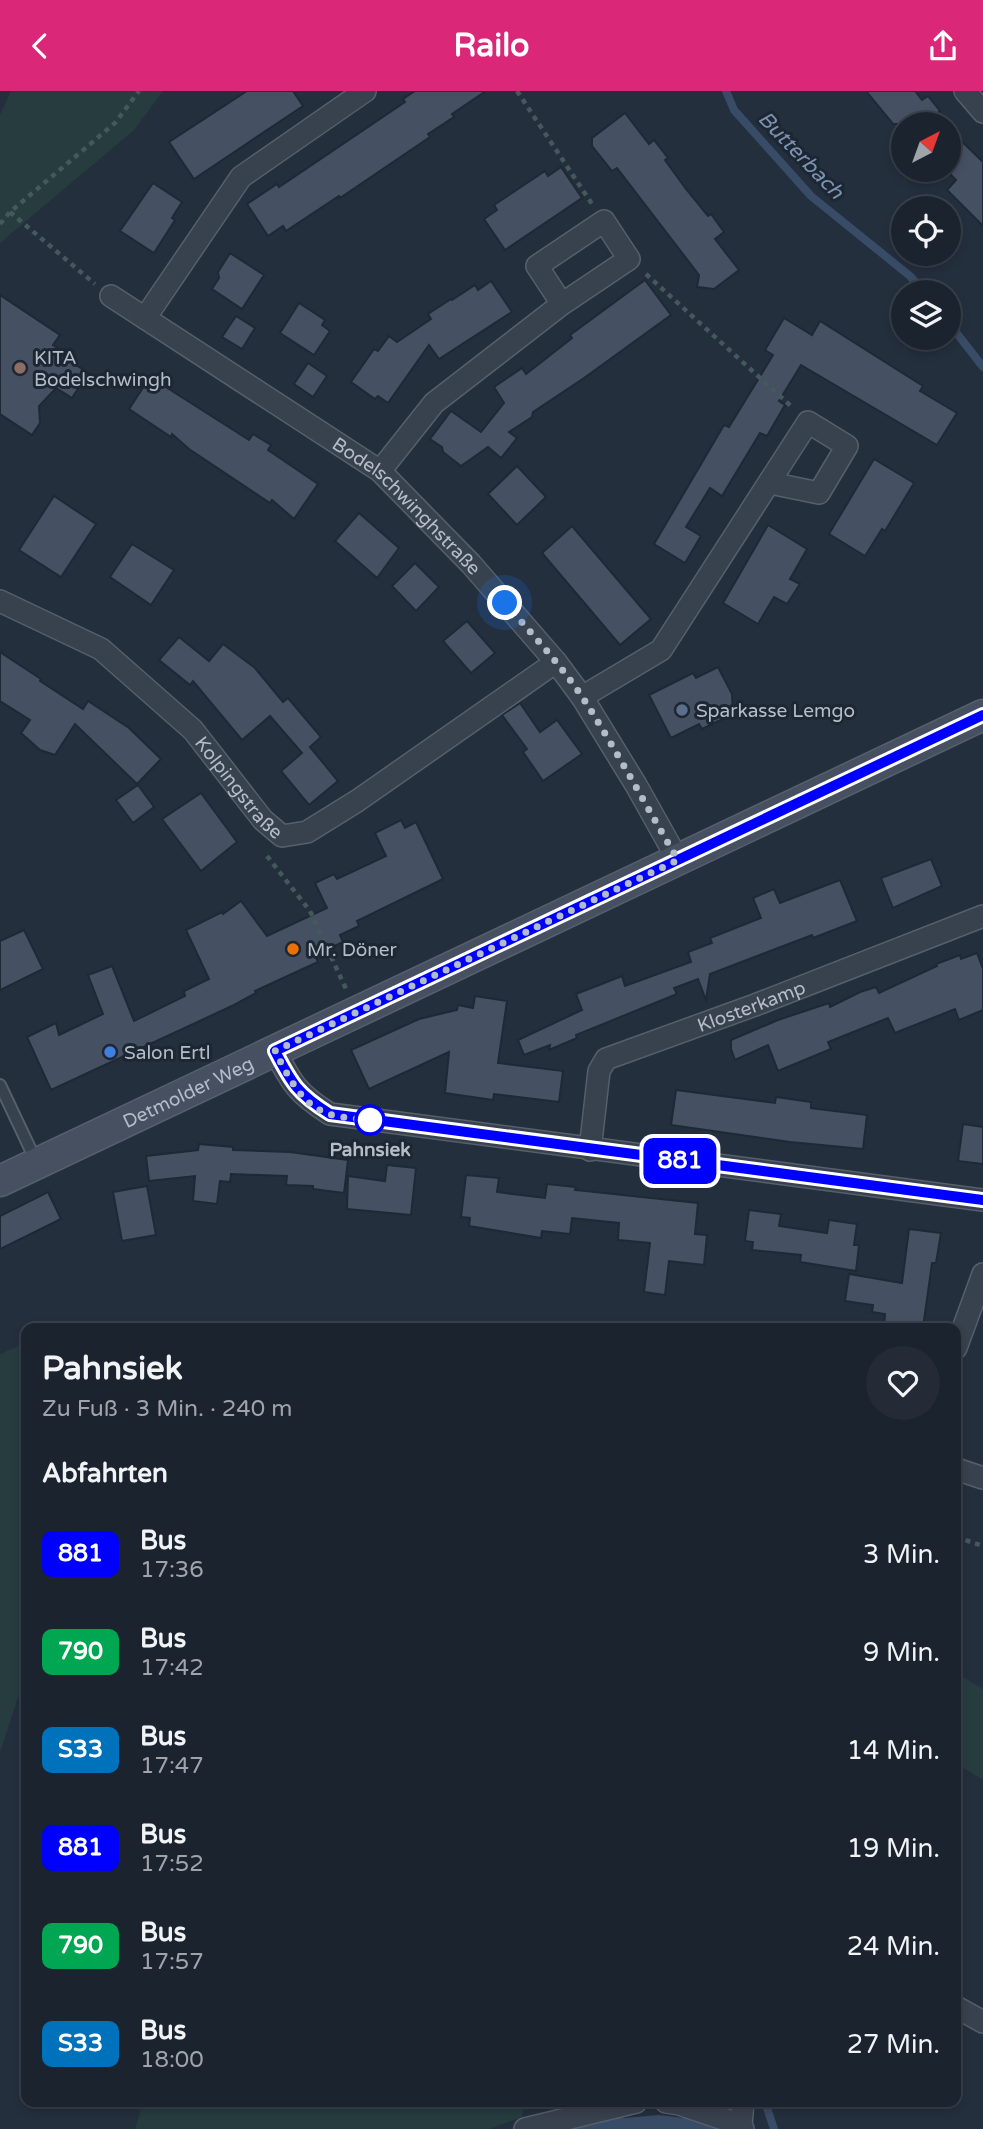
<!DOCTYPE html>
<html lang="de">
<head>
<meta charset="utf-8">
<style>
	body { margin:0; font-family:"Varela Round",sans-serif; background:#242b36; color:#f1f3f6; height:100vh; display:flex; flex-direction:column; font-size:26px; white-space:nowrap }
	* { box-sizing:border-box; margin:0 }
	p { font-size:23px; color:#a0a4aa }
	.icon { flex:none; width:38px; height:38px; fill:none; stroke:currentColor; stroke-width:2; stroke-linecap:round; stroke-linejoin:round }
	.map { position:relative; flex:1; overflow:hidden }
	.details { position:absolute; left:21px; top:1232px; width:940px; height:784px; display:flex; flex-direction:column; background:#1b232e; border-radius:14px; box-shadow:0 4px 10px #0003,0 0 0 2px #39404a }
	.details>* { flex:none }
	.badge { padding:0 14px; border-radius:10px; font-size:24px; line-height:46px }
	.needle { width:46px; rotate:41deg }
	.tools { position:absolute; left:891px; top:21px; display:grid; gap:14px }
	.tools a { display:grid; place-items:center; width:70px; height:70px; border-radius:50%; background:#1b232e; box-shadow:0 4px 10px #0003,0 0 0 2px #39404a; font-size:35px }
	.you { position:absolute; width:35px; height:35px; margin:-18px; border:5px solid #fff; border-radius:50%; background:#1a73e8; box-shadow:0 0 0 10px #1a73e833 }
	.map>.badge { position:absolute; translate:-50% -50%; box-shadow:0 0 0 4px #fff }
	h2 { padding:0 21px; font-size:26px; line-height:63px }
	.round { display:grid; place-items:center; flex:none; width:74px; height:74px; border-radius:37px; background:#242b36 }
	.overview { display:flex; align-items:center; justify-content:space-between; height:119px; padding:0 21px }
	h1 { font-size:33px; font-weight:700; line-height:52px }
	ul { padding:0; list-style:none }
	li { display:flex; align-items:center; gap:21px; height:98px; padding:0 21px }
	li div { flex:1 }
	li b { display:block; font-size:26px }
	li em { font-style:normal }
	li .badge { min-width:77px; font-weight:700; text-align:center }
	header { display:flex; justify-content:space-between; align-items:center; height:91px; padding:0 21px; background:#db2777; color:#fff; font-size:32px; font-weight:700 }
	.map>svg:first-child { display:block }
	.green { fill:#263c3f }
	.water { fill:#394c67 }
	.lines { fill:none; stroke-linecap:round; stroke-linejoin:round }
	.stream { stroke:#394c67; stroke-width:8 }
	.building { fill:#455162; stroke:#1f2835; stroke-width:2 }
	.lane-casing { stroke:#565f6c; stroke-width:14 }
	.street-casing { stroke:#565f6c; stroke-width:24 }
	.secondary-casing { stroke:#565f6c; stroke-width:33 }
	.path { stroke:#44595c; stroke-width:4.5; stroke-dasharray:5 5; stroke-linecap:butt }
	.lane { stroke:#38414e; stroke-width:10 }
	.street { stroke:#38414e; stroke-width:21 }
	.secondary { stroke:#465061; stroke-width:30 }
	.line-casing { stroke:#fff; stroke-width:16 }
	.line { stroke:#00f; stroke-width:10 }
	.walk { stroke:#b4bcc9; stroke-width:7; stroke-dasharray:0 12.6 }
	.education-dot { fill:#8d6e63; stroke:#1d2633; stroke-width:2.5 }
	.service-dot { fill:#5c6f8a; stroke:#1d2633; stroke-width:2.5 }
	.food-dot { fill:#e8710a; stroke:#1d2633; stroke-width:2.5 }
	.shop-dot { fill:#3f7fe0; stroke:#1d2633; stroke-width:2.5 }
	.stop-dot { fill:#fff; stroke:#00f; stroke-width:3.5 }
	.labels { text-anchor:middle; stroke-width:6; stroke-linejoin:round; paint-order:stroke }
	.poi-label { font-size:19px; fill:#b4bcc9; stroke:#1d2633; text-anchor:start }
	.street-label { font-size:19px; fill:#b4bcc9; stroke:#1d2633 }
	.stop-label { font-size:19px; font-weight:bold; fill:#b4bcc9; stroke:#1d2633 }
	.water-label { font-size:21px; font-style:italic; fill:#7c92b1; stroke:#1d2633 }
</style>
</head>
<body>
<header><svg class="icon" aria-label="back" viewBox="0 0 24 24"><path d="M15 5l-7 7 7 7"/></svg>Railo<svg class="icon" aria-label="share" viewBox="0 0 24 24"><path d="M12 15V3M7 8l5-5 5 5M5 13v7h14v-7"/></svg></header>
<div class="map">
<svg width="983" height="2038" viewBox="0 0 983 2038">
	<rect width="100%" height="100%" fill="#242f3e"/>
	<g class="green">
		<polygon points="11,0 163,0 134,39 0,152 0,24"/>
		<polygon points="26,1252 26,1582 0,1661 0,1263"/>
		<polygon points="956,1582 983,1598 983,1689 956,1672"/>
		<polygon points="143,2011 525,2011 522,2026 489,2038 135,2038"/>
	</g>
	<polygon class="water" points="659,2024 693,2028 715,2038 549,2038 596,2025 625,2027"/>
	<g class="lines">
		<g class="stream">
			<polyline points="726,0 734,19 811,105 910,185 924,201"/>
			<polyline points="948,231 983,276"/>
			<polyline points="765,2011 774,2038"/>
		</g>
	</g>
	<g class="building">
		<polygon points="247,0 293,0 303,15 194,88 169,51"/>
		<polygon points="415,0 486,0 452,23 454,26 428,43 430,46 340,107 339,105 286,140 283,135 268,145 247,113 277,93 279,96 405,11 403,8"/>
		<polygon points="866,0 915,0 922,9 928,5 940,20 935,24 945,33 893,33"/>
		<polygon points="625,22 649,53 654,49 668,67 665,69 686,98 708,125 711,123 724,141 715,148 739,179 714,198 697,196 699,184 617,77 612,80 592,55 592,47"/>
		<polygon points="948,37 983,71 983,135 947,99 956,89 948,81"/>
		<polygon points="561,76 582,107 505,159 484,128 497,119 494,114 545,80 548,85"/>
		<polygon points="153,92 182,111 172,127 175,129 154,162 120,140"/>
		<polygon points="230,162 264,184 242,218 212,198 219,187 218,181"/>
		<polygon points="645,189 671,224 584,287 533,321 532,326 509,341 517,347 501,367 488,356 461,375 443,361 442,356 430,348 451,320 481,341 504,312 494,296 522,277 526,283 572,247 570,244"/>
		<polygon points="491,190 512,221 439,268 429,254 388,312 378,305 375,308 351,291 374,258 378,260 389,245 397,251 431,228 428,223 451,208 452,209 475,194 478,199"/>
		<polygon points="0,204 60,244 53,254 62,260 60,263 88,282 72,307 56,297 39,315 40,332 32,344 0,323"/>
		<polygon points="299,212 325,229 322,234 330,240 314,264 280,242"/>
		<polygon points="236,225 255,237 242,258 222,246"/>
		<polygon points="784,227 812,244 820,230 923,295 920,300 957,322 937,354 801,274 779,310 785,314 767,345 760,342 722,405 710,397 686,436 701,445 685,472 654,453 724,334 729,336 773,264 765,259"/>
		<polygon points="308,272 327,285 313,306 294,293"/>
		<polygon points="150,286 249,349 253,343 271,354 268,359 318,393 294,428 272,409 270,412 189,358 172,343 171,346 129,318"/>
		<polygon points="874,368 914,392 885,440 882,438 865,465 829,443"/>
		<polygon points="517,375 546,406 517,434 488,403"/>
		<polygon points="54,405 96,433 61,486 19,459"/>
		<polygon points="359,422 399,457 377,487 335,450"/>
		<polygon points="768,434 807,458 790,488 800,493 787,513 774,506 758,533 723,512"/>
		<polygon points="572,435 651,528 620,554 542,462"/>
		<polygon points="132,453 174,479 151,514 110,486"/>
		<polygon points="415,472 439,496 416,520 392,495"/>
		<polygon points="467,530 495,562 471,582 443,550"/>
		<polygon points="179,546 209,570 223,553 255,577 283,611 288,607 321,646 310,656 338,690 309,714 281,680 302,662 270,625 242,649 193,590 190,594 159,569"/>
		<polygon points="0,561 41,588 40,590 83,618 88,610 129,637 161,668 137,693 75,633 55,664 40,659 21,642 30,629 0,610"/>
		<polygon points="718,576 732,603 733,623 702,638 699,633 671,647 649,604 693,582 696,587"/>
		<polygon points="520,612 540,641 557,629 582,663 543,690 523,661 527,658 502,624"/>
		<polygon points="138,694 154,716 133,732 116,709"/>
		<polygon points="201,702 237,751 201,780 162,728"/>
		<polygon points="401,729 405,737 416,731 443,788 357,830 359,835 340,844 343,851 315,864 318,871 255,900 256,902 234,914 51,999 27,946 56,932 59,944 103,923 88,884 112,875 134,930 185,905 184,900 209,888 186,839 222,821 223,823 241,810 267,845 327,817 315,792 334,783 337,788 386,765 375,742"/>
		<polygon points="931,768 942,795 893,817 881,787"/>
		<polygon points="840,789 857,830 813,847 812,844 710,883 706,909 698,888 674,897 677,903 576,944 577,947 549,959 550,954 524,964 518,949 582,919 576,903 622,885 625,895 691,871 688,861 712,852 710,847 761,827 753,807 774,798 780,812"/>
		<polygon points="24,839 43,878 0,899 0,850"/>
		<polygon points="977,862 983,878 983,919 959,929 955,918 895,942 888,927 828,951 831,958 778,980 768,954 735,969 731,958 731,949 778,929 829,912 830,916 860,901 876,896 879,902 937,875 936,873 960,864 961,868"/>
		<polygon points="475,905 507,910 498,972 563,980 559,1011 494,1003 493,1009 445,1002 449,961 369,998 351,959 419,928 457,919 458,914 473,917"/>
		<polygon points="676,999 775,1012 776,1006 811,1011 811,1017 867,1024 863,1058 790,1051 671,1034"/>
		<polygon points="963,1033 983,1036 983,1073 958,1070"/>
		<polygon points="199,1053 233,1056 233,1059 290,1061 348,1069 344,1102 313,1098 313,1095 286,1094 287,1085 231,1083 230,1091 220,1090 217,1113 193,1110 195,1085 149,1090 146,1065 198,1059"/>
		<polygon points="387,1074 416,1077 411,1124 347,1118 348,1085 385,1090"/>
		<polygon points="466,1084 499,1087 497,1101 545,1107 547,1093 576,1096 575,1099 698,1112 695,1143 707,1144 704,1174 669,1170 665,1204 644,1201 650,1152 618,1149 619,1132 572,1127 570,1143 542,1140 541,1147 469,1135 470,1127 461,1126"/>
		<polygon points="147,1095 156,1144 122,1150 113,1101"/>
		<polygon points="48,1101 61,1128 0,1158 0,1125"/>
		<polygon points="749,1119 781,1123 779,1135 827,1142 829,1129 857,1133 854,1154 859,1154 856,1180 800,1171 801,1164 752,1159 753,1151 745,1150"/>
		<polygon points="909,1138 941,1142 936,1172 932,1172 923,1237 884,1237 885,1223 872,1221 873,1214 845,1210 849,1183 902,1192"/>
	</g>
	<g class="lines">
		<defs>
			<polyline id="lane" points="0,994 36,1070"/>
			<g id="street">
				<polyline points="965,0 983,21"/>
				<path id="s1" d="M 111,205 L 380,380 L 471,473 L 556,571 L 582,606 L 636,694 L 678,769"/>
				<polyline points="145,227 241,86 365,0"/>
				<polyline points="380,380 434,312 562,213 629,168 604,130 537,175 562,213"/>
				<path id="s2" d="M 0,510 L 101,558 L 193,639 L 263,729 L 282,745 L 307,741 L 357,710 L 556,571"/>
				<polyline points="582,606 661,559 808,331 847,355 819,402 770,392"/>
				<path d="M 275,960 C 292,993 298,1003 330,1023 L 983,1109"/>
				<path id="s3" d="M 590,1059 L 599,980 L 606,968 L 755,914 L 983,825"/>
				<polyline points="956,1257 983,1183"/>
				<polyline points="956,1378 983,1387"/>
				<polyline points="956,1916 983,1931"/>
				<polyline points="666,2011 679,2013 741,2034"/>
				<polyline points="743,2011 741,2034 743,2038"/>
				<polyline points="525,2038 636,2011"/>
			</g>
			<g id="secondary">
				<path id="s4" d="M 0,1090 L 983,624"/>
			</g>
		</defs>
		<use href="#lane" class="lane-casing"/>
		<use href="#street" class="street-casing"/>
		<use href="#secondary" class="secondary-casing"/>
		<g class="path">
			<polyline points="517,0 592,113"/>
			<polyline points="10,121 95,193"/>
			<polyline points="0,133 10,121 115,32 139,0"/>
			<polyline points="646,183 792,316"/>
			<polyline points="267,765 310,820 346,898"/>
			<polyline points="956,1446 983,1455"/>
		</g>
		<use href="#lane" class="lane"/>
		<use href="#street" class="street"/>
		<use href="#secondary" class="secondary"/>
	</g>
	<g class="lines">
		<defs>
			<path id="line" d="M 983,624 L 275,960 C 292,993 298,1003 330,1023 L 983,1109"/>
		</defs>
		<use href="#line" class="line-casing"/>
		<use href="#line" class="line"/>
		<path class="walk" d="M 370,1029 L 382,1030 C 366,1028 348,1028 332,1024 C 302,1016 288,985 275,960 L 678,769 C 646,715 617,660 583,607 C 560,573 532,543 505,512"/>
	</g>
	<circle class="education-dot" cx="20" cy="277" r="7"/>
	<circle class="service-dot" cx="682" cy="619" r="7"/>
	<circle class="food-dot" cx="293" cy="858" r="7"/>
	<circle class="shop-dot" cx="110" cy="961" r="7"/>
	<circle class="stop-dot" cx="370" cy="1029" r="14"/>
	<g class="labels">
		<g class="poi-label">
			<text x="34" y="273">KITA<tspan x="34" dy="22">Bodelschwingh</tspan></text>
			<text x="696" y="626">Sparkasse Lemgo</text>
			<text x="307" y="865">Mr. Döner</text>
			<text x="124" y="968">Salon Ertl</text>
		</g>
		<g class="street-label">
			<text dy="7" stroke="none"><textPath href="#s1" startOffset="364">Bodelschwinghstraße</textPath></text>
			<text dy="7" stroke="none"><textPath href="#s2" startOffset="308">Kolpingstraße</textPath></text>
			<text dy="7" stroke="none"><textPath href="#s3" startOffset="248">Klosterkamp</textPath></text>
			<text dy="7" stroke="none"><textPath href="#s4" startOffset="208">Detmolder Weg</textPath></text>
		</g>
		<g class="stop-label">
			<text x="370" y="1065">Pahnsiek</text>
		</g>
		<g class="water-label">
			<text transform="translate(801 64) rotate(46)" y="7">Butterbach</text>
		</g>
	</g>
</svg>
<div class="tools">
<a><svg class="needle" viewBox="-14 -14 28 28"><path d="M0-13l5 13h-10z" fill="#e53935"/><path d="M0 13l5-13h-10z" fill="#a0a4aa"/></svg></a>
<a><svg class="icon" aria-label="locate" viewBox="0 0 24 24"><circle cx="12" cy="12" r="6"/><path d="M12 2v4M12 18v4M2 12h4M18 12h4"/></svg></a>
<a><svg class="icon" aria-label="layers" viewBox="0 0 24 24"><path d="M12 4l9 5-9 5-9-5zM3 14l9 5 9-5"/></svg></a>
</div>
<div class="you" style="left:505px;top:512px"></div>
<b class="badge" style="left:680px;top:1070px;background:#00f;color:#fff">881</b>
<section class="details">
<div class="overview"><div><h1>Pahnsiek</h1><p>Zu Fuß · 3 Min. · 240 m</p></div><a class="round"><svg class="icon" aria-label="heart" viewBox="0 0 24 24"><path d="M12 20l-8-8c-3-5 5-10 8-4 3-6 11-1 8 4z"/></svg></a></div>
<h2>Abfahrten</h2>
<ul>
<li><span class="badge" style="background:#00f;color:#fff">881</span><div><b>Bus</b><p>17:36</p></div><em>3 Min.</em></li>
<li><span class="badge" style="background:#00a651;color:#fff">790</span><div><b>Bus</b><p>17:42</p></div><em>9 Min.</em></li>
<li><span class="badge" style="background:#0072bc;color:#fff">S33</span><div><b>Bus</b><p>17:47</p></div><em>14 Min.</em></li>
<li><span class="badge" style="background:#00f;color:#fff">881</span><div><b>Bus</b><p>17:52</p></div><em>19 Min.</em></li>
<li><span class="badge" style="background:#00a651;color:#fff">790</span><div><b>Bus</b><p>17:57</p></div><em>24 Min.</em></li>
<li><span class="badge" style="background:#0072bc;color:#fff">S33</span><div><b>Bus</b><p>18:00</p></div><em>27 Min.</em></li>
</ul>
</section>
</div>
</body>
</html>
